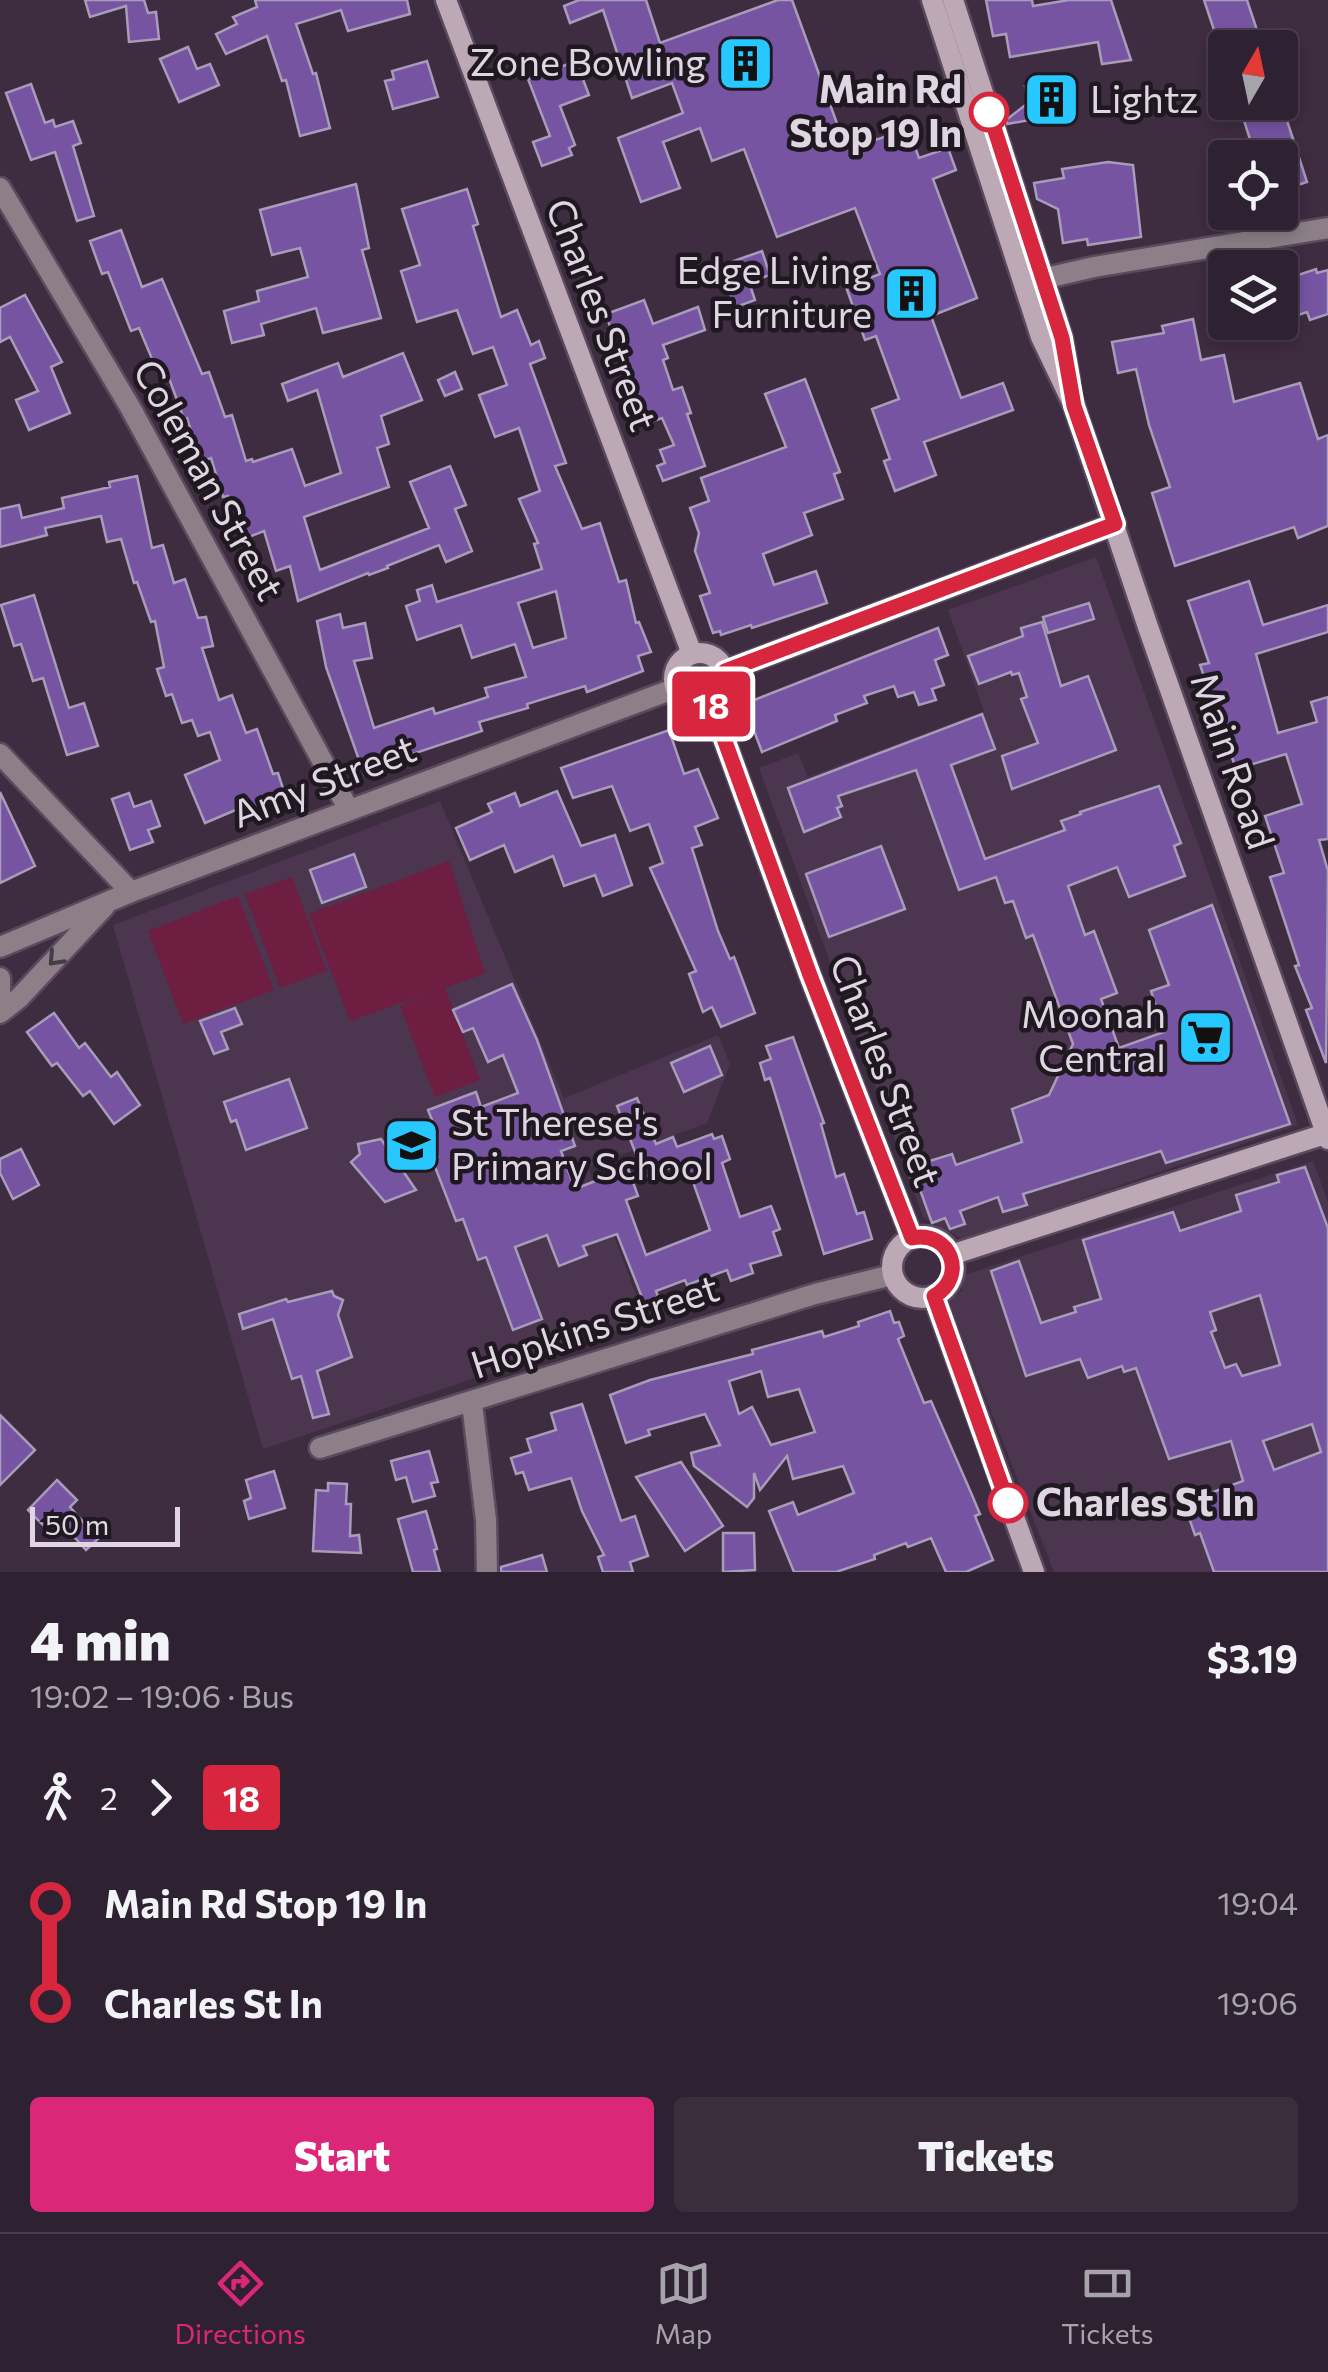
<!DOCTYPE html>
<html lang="en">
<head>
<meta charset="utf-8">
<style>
	body { margin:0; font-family:Commissioner,sans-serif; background:#3a2e3d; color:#f1f3f6; height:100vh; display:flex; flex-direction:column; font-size:38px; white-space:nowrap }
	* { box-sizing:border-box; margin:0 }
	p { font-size:32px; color:#a7a3ab }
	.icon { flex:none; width:55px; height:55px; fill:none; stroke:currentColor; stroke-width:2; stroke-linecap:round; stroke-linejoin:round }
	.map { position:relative; height:1572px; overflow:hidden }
	.details { display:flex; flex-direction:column; background:#2e2131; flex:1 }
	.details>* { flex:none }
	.badge { padding:0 20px; border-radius:8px; font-size:35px; line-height:65px }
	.needle { width:65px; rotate:9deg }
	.controls { position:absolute; left:1208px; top:30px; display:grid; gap:20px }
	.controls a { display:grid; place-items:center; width:90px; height:90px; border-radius:10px; background:#2e2131; box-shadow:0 5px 15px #0003,0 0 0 2px #493e4d; font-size:50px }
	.scale { position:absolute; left:30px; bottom:25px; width:150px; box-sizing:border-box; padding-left:10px; border:5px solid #e0d5e2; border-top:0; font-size:28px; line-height:35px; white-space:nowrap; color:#e0d5e2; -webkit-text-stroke:8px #201821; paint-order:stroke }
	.map>.badge { position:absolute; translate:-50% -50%; box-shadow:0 0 0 5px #fff }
	.legs { display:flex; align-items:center; gap:15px; height:110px; padding:0 30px; font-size:32px }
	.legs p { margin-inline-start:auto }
	.overview { display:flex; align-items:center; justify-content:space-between; height:170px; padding:0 30px }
	h1 { font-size:55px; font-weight:800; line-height:75px }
	.button { display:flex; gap:20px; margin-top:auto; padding:20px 30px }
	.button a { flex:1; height:115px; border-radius:10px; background:#db2777; color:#fff; font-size:40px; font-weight:800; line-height:115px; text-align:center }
	.button a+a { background:#3a2e3d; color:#f1f3f6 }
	ul { padding:0 30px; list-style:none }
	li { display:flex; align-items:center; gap:35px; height:100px; font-size:38px }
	li i { display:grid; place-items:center; width:15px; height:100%; margin:0 12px; background:currentColor }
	li i::after { content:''; width:25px; height:25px; margin:-12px; border:8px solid; border-radius:50%; background:#2e2131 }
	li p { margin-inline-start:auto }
	li:first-child i { background:linear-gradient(#0000 50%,currentColor 0) }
	li:last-child i { background:linear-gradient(currentColor 50%,#0000 0) }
	.dock { display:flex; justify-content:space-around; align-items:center; height:140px; border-top:2px solid #493e4d; background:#2e2131; font-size:28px; color:#a7a3ab }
	.dock a { display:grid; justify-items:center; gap:5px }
	.dock .on { color:#db2777 }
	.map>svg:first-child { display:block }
	.built { fill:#4b354f }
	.green { fill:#6e1e40 }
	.building { fill:#7654a2; stroke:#a79cb9; stroke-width:2.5; fill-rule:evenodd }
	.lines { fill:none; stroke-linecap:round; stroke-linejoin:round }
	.street-casing { stroke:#5b4a5e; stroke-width:25 }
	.secondary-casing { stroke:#5b4a5e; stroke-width:25 }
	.street { stroke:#8c7f87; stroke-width:20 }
	.secondary { stroke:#bda9b6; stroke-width:20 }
	.oneway { stroke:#463c45 }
	.line-1-casing { stroke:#fff; stroke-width:22 }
	.line-1 { stroke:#d7263d; stroke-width:15 }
	.stop-1-dot { fill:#fff; stroke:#d7263d; stroke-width:5 }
	.labels { text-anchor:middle; stroke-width:9; stroke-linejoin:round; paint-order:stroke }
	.poi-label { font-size:38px; fill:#e0d5e2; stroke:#201821; text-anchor:end }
	.stop-label { font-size:38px; font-weight:bold; fill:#e0d5e2; stroke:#201821; text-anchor:end }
	.street-label { font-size:38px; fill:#e0d5e2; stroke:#201821 }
</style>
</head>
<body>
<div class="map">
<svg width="1328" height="1572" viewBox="0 0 1328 1572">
	<rect width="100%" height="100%" fill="#3e2c41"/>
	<g class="built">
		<polygon points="1096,557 1298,1125 962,1239 923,1217 759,768 798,753 808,777 984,711 948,610"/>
		<polygon points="440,801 564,1098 718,1035 730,1064 707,1123 588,1167 646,1321 263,1449 113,925"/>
		<polygon points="1313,1161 1328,1202 1328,1572 1054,1572 948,1302 962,1291 964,1275"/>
	</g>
	<g class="green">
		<polygon points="449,861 485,973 445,988 480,1080 435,1097 400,1006 429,993 350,1021 309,914"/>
		<polygon points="292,877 327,971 280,988 245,894"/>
		<polygon points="238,896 274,990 183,1024 148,931"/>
	</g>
	<g class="building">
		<polygon points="85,0 144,0 148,13 156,12 159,39 129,42 126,6 90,17"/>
		<polygon points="255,0 407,0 410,14 348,31 341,10 296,24 313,74 316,73 330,128 300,136 286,80 282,81 267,36 226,54 216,34 237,24 233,17 257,7"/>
		<polygon points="579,0 646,0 660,43 778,0 792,0 843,140 872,129 876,140 908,128 919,158 948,148 956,170 933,179 977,298 931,316 961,398 1003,383 1013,410 924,442 936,475 895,491 884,461 890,459 872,409 899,399 876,336 865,340 846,287 880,274 855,208 777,237 744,149 712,161 700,128 663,142 680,188 641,202 618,138 683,113 672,83 632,98 603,10 570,23 564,6"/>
		<polygon points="986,0 1032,0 1033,6 1069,0 1111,0 1131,60 1102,64 1098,42 1010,57 1006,34 993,36"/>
		<polygon points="1204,0 1247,0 1263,48 1220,48"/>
		<polygon points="188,47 197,69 210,64 219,85 179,102 160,59"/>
		<polygon points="427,61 438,97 393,109 385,81 394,79 392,71"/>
		<polygon points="576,61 589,95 560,106 575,145 569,148 572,155 542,166 533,142 550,136 528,79"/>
		<polygon points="1063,79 1069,113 1007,124 1006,120 1028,103 1025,86"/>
		<polygon points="31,84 45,123 53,120 55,127 73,121 81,143 73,146 94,216 77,221 55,152 31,160 6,93"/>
		<polygon points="1238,102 1281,102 1307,182 1280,191 1280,158 1256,158"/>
		<polygon points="1108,162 1133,165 1141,237 1088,245 1087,239 1063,243 1058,209 1037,199 1034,183 1064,178 1062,169"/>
		<polygon points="356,184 369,248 362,250 381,318 323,333 316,308 261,324 264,335 232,343 224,311 259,301 257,291 308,277 300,248 272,255 260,210"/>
		<path d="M 467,189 L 478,224 L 473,226 L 501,317 L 517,310 L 531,345 L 539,341 L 545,358 L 530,364 L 566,463 L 555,466 L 582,529 L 600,523 L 619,582 L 626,580 L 636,623 L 639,622 L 651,652 L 638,656 L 643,671 L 587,692 L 585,686 L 527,704 L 528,708 L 479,722 L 482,731 L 400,758 L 401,762 L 364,774 L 326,667 L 317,621 L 340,614 L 343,628 L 365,623 L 372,658 L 354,661 L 374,728 L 433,708 L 435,714 L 488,697 L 485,688 L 526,677 L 515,644 L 472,658 L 461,625 L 417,640 L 406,606 L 420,601 L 417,590 L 432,585 L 437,602 L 542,569 L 534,544 L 538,543 L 519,499 L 540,491 L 519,428 L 495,437 L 479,395 L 507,385 L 493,347 L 473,354 L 457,310 L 417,322 L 401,271 L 420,265 L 402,209 ZM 556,591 L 566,638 L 533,648 L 518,603 Z"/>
		<polygon points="121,230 142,287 162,279 202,374 209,372 225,417 232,415 246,461 252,459 253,462 292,449 305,486 341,473 317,390 288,401 282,384 338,363 343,377 403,353 422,400 381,416 389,444 377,448 389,487 304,517 320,570 429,528 410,482 450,466 466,505 455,509 472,551 446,562 439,545 387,566 388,568 369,575 368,573 298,601 290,566 276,571 264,531 244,539 228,496 223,497 211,458 201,461 187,418 184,419 166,370 158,373 139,328 131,331 108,272 102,274 90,241"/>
		<polygon points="762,251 770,275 749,282 755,300 736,307 717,267"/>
		<polygon points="1316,269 1317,273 1328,270 1328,314 1310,320 1307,312 1280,321 1280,281"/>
		<polygon points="25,295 62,362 51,367 70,413 29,430 16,400 38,391 10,337 0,342 0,308"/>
		<polygon points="644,300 653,324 698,307 705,330 663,345 668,358 663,360 673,390 682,387 691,413 687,414 705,466 663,481 657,466 665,463 660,450 674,445 662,418 645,424 607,331 611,330 606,314"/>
		<polygon points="1193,319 1201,360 1224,355 1234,402 1300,383 1318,439 1328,435 1328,526 1298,538 1294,527 1175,566 1152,493 1170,487 1149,425 1136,369 1118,373 1112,342 1164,333 1162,326"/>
		<polygon points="455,372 462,389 445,396 438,380"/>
		<polygon points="805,379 840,472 834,474 843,499 804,513 812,535 763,554 774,585 816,571 827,603 752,628 751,625 721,635 720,631 713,633 700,596 710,593 695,551 699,533 690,508 709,501 701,478 786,447 765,394"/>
		<polygon points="137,476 152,548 163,545 174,583 185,579 198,618 206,617 213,646 202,648 219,700 232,695 246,733 257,729 273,774 278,773 287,801 248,814 245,806 205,823 185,775 220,760 210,732 198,736 192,720 182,723 172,694 166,696 157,669 164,667 155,621 151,622 137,582 134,583 121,539 107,542 101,516 45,528 47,535 0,547 0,509 19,505 22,518 64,508 62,498 110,487 109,482"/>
		<polygon points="1249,581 1263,625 1328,605 1328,632 1256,654 1278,733 1317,722 1311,702 1328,697 1328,839 1319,840 1328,871 1326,1063 1306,1010 1312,1008 1295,966 1299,965 1270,877 1284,873 1265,816 1302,804 1286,754 1236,769 1200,665 1209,663 1188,601"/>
		<polygon points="34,595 69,708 84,703 98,746 67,755 43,678 33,681 21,644 14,646 1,605"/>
		<polygon points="1089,603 1094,619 1048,633 1043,617"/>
		<polygon points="1042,622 1061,686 1088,676 1116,750 1012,789 1002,756 1038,743 1021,699 1027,697 1019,673 1012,675 1011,672 979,684 968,656 1023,636 1021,628"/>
		<polygon points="938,628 948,655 935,660 944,685 932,689 936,700 919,705 914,692 898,697 894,686 864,696 867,703 835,715 837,721 762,752 744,704"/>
		<polygon points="982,714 995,749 951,765 985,859 1065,830 1061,821 1081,814 1080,812 1159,786 1181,843 1174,846 1185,876 1129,897 1117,867 1068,886 1085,935 1094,931 1117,993 1101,999 1119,1048 1164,1032 1151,991 1169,985 1149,930 1212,905 1290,1124 1166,1163 1161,1151 1023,1194 1027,1205 1003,1212 998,1197 960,1211 965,1224 950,1229 945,1218 932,1223 918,1184 914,1185 907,1168 952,1154 956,1165 1022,1142 1012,1109 1049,1095 1073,1044 1033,935 1026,938 1013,901 1005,903 996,877 959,890 916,770 838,796 842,806 837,808 841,817 804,832 788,788"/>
		<polygon points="669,730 684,774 698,769 718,818 695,827 702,845 692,848 718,931 730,959 734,957 755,1013 721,1027 712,1007 703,1012 689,974 696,971 650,868 663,863 649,824 630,831 612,786 573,798 561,768"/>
		<polygon points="557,791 581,846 615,835 632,885 603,896 595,875 564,886 553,856 515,872 504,845 470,860 456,828 492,812 488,804 515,793 520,806"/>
		<polygon points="0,792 35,866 0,883"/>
		<polygon points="129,793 134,807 151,801 160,826 148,830 153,842 130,850 112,799"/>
		<polygon points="881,846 905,909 829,937 806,874"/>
		<polygon points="354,854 366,887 322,903 310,870"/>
		<polygon points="512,984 537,1040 575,1146 561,1151 575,1189 628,1168 638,1196 626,1200 646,1255 710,1230 686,1162 645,1177 617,1106 637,1098 656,1144 673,1137 677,1147 712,1134 714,1139 722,1136 730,1159 722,1163 740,1217 771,1206 780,1229 773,1232 781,1255 750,1264 753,1273 731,1281 727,1270 687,1285 685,1280 656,1291 659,1299 645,1305 617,1234 583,1246 587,1255 559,1266 547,1235 515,1247 542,1319 513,1330 486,1257 478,1260 463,1219 456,1221 432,1159 438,1157 430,1126 434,1125 428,1110 476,1092 481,1107 518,1093 503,1055 488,1062 473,1028 463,1032 453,1010"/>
		<polygon points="235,1008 242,1024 221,1032 228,1049 214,1054 200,1021"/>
		<polygon points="54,1013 79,1048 85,1043 111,1077 117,1072 140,1105 114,1124 90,1091 83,1096 57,1063 52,1066 27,1032"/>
		<polygon points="793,1037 824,1123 821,1124 836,1177 844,1174 857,1214 864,1212 872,1239 824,1254 772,1084 770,1078 765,1080 760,1063 771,1059 766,1046"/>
		<polygon points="710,1046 722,1075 684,1092 671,1063"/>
		<polygon points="289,1079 307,1128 246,1150 236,1120 231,1122 224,1102"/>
		<polygon points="381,1139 416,1190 385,1202 351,1162 360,1154 358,1144"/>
		<polygon points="21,1149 39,1185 13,1199 0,1173 0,1159"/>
		<path d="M 1305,1167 L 1328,1228 L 1328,1572 L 1214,1572 L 1200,1533 L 1195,1535 L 1188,1515 L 1200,1511 L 1205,1495 L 1243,1481 L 1231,1441 L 1169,1459 L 1136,1368 L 1124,1372 L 1122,1366 L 1088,1378 L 1080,1359 L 1026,1376 L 991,1271 L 1019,1261 L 1041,1323 L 1076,1312 L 1074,1307 L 1101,1299 L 1083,1240 L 1173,1212 L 1180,1231 L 1241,1211 L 1236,1195 L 1279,1182 L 1277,1175 ZM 1260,1295 L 1280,1365 L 1242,1376 L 1236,1364 L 1225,1368 L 1211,1332 L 1216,1330 L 1210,1312 ZM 1312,1424 L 1321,1452 L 1274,1470 L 1263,1441 Z"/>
		<polygon points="332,1291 334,1296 343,1300 338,1315 352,1357 317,1371 329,1414 313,1418 301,1376 292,1379 273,1319 243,1329 239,1314 286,1299 288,1302"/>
		<path d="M 890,1311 L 894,1323 L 899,1322 L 904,1336 L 898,1339 L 924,1403 L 931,1401 L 972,1495 L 980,1514 L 975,1516 L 993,1560 L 966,1572 L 946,1572 L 931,1538 L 908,1547 L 906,1543 L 874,1555 L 875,1559 L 836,1572 L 794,1572 L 769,1511 L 793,1502 L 798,1515 L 854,1493 L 843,1466 L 793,1479 L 787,1456 L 760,1490 L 754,1473 L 754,1498 L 747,1507 L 694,1466 L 691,1453 L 720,1445 L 705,1414 L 648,1430 L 650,1435 L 626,1443 L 610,1395 L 650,1380 L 753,1354 L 752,1350 L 822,1331 L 824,1337 L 859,1326 L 858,1322 ZM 761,1371 L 768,1397 L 799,1389 L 815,1432 L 771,1445 L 752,1407 L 739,1414 L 729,1381 Z"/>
		<polygon points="582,1404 621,1521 635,1516 648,1556 630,1562 633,1572 603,1572 598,1557 604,1555 582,1511 571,1478 529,1490 523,1472 516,1474 511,1458 531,1452 527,1439 556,1430 551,1413"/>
		<polygon points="0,1415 35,1450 0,1485"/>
		<polygon points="429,1451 438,1482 431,1483 435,1496 413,1502 406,1477 396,1480 391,1461"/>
		<polygon points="681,1462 723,1526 685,1551 636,1477"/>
		<polygon points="274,1471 285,1508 249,1519 244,1501 251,1498 246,1480"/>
		<polygon points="57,1480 77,1500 70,1507 98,1539 86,1550 58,1519 47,1529 28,1510"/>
		<polygon points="328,1483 347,1484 346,1504 351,1504 350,1536 359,1535 361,1553 313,1551 316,1490 328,1491"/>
		<polygon points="426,1511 437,1549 434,1550 440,1572 413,1572 398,1519"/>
		<polygon points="723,1533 754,1533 755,1570 723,1572"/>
		<polygon points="542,1555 547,1572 501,1572 501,1567"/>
	</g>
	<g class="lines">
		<defs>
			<g id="street">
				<polyline points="0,188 130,407 349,810"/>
				<polyline points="1029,282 1094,267 1328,228"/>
				<polyline points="725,671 1115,524"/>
				<polyline points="0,754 131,892"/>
				<polyline points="0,947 131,892 676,688"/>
				<polyline points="0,978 0,1001"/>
				<polyline points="0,1013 19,998 104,907"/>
				<polyline points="472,1403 486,1520 487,1572"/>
				<polyline points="320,1448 815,1294 892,1275"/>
			</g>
			<g id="secondary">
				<polyline points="446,0 692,654"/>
				<polyline points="932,0 1041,337 1074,406 1148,627 1328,1139"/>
				<polyline points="953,0 1062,338 1069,379"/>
				<circle cx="700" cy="679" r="26"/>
				<polyline points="711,703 810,975 912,1238"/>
				<circle cx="923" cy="1267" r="31"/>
				<polyline points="951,1255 1328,1133"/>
				<polyline points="934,1297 1034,1572"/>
			</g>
		</defs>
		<use href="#street" class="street-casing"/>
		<use href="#secondary" class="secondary-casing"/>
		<use href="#street" class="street"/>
		<use href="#secondary" class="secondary"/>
	</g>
	<defs><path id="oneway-chevron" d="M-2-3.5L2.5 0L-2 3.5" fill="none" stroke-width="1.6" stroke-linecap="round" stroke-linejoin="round" transform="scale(2.5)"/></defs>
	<use class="oneway" href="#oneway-chevron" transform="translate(55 959) rotate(133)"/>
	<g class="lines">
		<defs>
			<path id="line-1" d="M 989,112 L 1062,338 L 1074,406 L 1115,524 L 725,671 L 722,693 L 711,703 L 810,975 L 912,1238 C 951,1230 968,1277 934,1296 L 1008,1503"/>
		</defs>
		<use href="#line-1" class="line-1-casing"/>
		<use href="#line-1" class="line-1"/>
	</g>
	<defs>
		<symbol id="building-square" viewBox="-11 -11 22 22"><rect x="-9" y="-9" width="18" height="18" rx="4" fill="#27c8ff" stroke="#201821"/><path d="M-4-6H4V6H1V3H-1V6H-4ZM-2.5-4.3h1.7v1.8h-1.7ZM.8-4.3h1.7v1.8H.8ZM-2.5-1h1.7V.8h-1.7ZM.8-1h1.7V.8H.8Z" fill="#111"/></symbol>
		<symbol id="supermarket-square" viewBox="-11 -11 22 22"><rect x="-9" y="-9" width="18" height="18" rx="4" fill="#27c8ff" stroke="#201821"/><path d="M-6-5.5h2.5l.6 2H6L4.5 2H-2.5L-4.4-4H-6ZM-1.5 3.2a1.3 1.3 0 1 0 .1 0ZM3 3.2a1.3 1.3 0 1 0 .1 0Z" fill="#111"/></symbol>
		<symbol id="school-square" viewBox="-11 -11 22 22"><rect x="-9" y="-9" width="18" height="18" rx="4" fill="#27c8ff" stroke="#201821"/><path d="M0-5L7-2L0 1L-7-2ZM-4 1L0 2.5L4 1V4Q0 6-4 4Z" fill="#111"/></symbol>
	</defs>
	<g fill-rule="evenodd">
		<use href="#building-square" x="714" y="32" width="63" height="63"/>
		<use href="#building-square" x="1020" y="68" width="63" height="63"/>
		<use href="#building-square" x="880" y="262" width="63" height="63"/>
		<use href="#supermarket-square" x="1174" y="1006" width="63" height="63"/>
		<use href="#school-square" x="380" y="1114" width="63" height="63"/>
	</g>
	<g class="stop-1-dot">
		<circle cx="989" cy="112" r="18"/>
		<circle cx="1008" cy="1503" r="18"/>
	</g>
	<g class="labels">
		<g class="poi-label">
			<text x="706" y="76">Zone Bowling</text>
			<text x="1090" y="113" text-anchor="start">Lightz</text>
			<text x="872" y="284">Edge Living<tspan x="872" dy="44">Furniture</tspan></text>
			<text x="1166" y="1028">Moonah<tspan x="1166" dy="44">Central</tspan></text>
			<text x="451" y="1136" text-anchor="start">St Therese's<tspan x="451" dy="44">Primary School</tspan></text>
		</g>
		<g class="stop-label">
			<text x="962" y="103">Main Rd<tspan x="962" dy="44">Stop 19 In</tspan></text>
			<text x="1036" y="1516" text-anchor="start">Charles St In</text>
		</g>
		<g class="street-label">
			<text transform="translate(601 315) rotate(69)" y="13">Charles Street</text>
			<text transform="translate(208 480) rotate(61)" y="13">Coleman Street</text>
			<text transform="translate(1232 761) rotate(71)" y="13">Main Road</text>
			<text transform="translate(324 782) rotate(-21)" y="13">Amy Street</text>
			<text transform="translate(885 1071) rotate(69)" y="13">Charles Street</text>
			<text transform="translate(595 1327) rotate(-18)" y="13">Hopkins Street</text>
		</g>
	</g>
</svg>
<div class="controls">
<a><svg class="needle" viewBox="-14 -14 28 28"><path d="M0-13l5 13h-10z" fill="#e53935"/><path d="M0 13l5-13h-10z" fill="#a7a3ab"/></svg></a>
<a><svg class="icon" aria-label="locate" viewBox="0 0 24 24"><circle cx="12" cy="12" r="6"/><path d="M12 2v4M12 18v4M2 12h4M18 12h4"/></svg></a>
<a><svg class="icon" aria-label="layers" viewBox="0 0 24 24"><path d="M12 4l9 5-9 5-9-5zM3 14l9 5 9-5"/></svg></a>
</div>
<div class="scale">50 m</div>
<b class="badge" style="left:711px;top:704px;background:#d7263d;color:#fff">18</b>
</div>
<section class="details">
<div class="overview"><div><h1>4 min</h1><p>19:02 – 19:06 · Bus</p></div><b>$3.19</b></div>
<div class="legs"><svg class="icon" aria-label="walk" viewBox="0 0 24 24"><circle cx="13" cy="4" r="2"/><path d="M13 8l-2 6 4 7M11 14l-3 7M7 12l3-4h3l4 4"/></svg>2<svg class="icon" aria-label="forward" viewBox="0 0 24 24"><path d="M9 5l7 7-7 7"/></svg><b class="badge" style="background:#d7263d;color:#fff">18</b></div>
<ul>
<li><i style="color:#d7263d"></i><b>Main Rd Stop 19 In</b><p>19:04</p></li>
<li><i style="color:#d7263d"></i><b>Charles St In</b><p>19:06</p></li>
</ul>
<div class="button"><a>Start</a><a>Tickets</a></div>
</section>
<nav class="dock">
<a class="on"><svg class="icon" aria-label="directions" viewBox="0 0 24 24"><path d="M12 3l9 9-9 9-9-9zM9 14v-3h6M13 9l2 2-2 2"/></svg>Directions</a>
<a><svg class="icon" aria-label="map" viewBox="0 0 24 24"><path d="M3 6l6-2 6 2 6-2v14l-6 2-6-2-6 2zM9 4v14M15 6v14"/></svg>Map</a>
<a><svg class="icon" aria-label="tickets" viewBox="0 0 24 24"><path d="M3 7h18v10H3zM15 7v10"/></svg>Tickets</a>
</nav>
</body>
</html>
